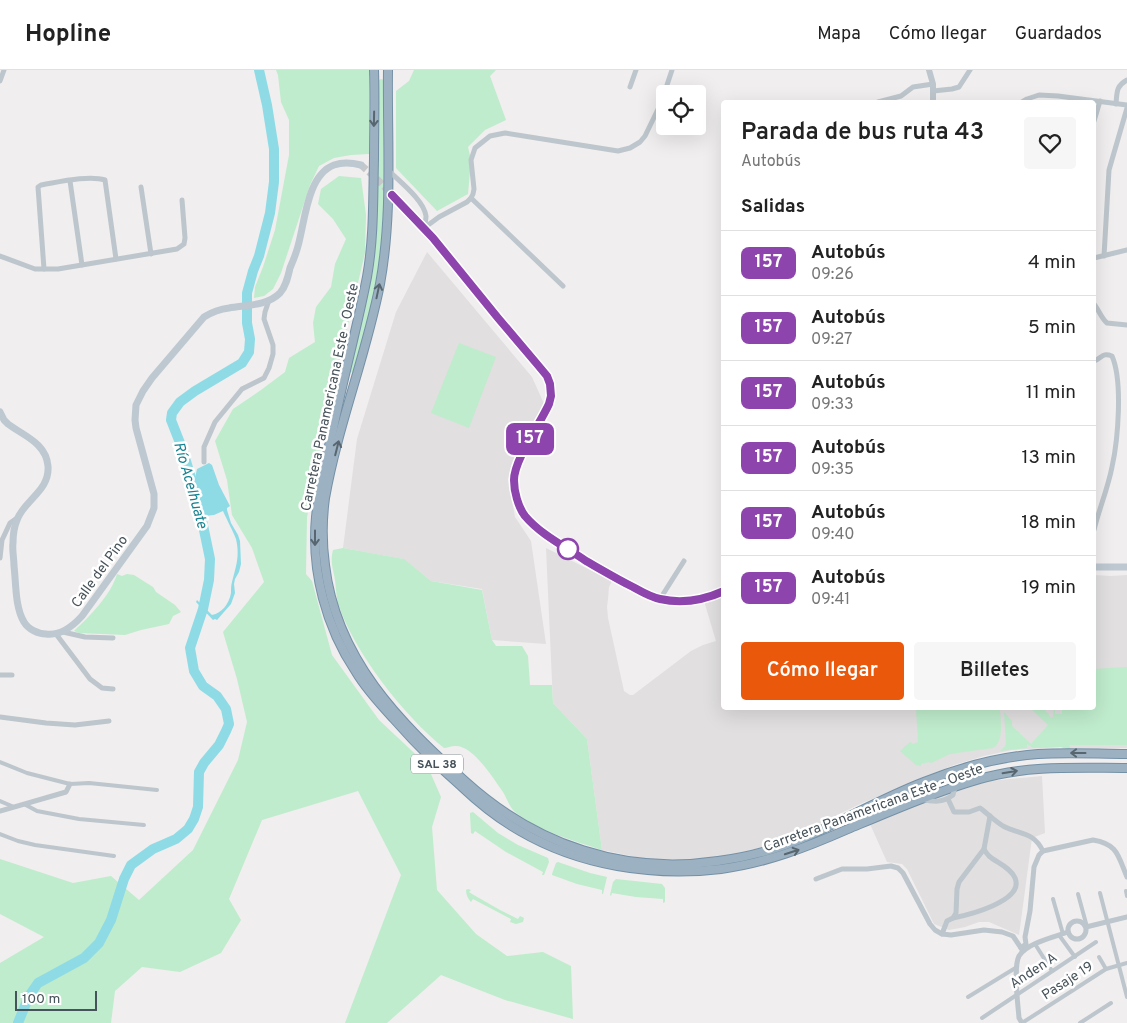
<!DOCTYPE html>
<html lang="es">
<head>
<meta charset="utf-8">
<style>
	body { margin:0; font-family:Overpass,sans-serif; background:#f6f6f6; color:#222; height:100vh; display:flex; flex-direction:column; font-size:19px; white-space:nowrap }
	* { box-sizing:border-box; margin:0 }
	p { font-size:16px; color:#767676 }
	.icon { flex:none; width:28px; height:28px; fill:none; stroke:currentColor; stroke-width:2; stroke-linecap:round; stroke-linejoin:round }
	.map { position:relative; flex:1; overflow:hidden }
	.side { position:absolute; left:721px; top:30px; width:375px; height:610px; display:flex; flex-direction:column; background:#fff; border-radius:5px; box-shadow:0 5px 20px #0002 }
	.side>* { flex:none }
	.badge { padding:0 10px; border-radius:8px; font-size:18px; line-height:32px }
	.buttons { position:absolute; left:656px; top:15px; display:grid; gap:10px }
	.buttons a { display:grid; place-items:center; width:50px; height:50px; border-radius:5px; background:#fff; box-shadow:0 5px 20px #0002; font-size:25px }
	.scale { position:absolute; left:15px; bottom:12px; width:82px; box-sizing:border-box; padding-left:5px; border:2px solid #47535a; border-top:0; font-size:14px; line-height:18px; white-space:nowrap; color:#47535a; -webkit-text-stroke:4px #fff; paint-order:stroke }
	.map>.badge { position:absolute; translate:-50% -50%; box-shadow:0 0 0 2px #fff }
	h2 { padding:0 20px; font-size:19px; line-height:45px }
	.round { display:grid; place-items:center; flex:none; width:52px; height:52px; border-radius:5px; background:#f6f6f6 }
	.headline { display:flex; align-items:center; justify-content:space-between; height:85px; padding:0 20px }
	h1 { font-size:24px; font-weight:600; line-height:38px }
	.primary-button { display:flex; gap:10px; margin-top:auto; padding:10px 20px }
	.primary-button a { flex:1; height:58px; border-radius:5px; background:#ea580c; color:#fff; font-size:20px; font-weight:600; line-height:58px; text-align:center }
	.primary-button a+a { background:#f6f6f6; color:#222 }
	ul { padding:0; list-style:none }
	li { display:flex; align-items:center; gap:15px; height:65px; padding:0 20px; border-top:1px solid #e0e0e0 }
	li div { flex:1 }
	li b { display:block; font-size:19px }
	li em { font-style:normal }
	li .badge { min-width:55px; font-weight:700; text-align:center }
	header { display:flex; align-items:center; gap:30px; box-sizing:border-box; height:70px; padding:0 25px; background:#fff; border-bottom:1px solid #e0e0e0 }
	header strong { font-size:24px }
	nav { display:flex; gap:28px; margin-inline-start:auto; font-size:18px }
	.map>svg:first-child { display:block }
	.education { fill:#e1dfdf }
	.green { fill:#bfeccc }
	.water { fill:#8edbe6 }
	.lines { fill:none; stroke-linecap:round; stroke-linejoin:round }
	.river { stroke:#8edbe6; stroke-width:10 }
	.secondary-tunnel { stroke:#c6c7c9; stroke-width:7; stroke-dasharray:7 3.5; stroke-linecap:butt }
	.trunk-casing { stroke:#7490a6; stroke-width:10 }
	.pedestrian { stroke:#bdc6cc; stroke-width:4 }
	.minor { stroke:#bdc6cc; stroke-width:5 }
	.tertiary { stroke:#bdc6cc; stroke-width:6 }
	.secondary { stroke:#bdc8d1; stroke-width:7 }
	.trunk { stroke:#9cb2c2; stroke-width:8 }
	.oneway { stroke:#58666f }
	.line-casing { stroke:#fff; stroke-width:11 }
	.line { stroke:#8e44ad; stroke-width:8 }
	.stop-dot { fill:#fff; stroke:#8e44ad; stroke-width:2.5 }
	.labels { text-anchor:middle; stroke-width:5; stroke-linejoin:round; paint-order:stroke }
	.shield { fill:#fff; stroke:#7e878c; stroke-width:1 }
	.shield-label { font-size:12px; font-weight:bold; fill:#47535a }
	.street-label { font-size:14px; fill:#47535a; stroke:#fff }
	.water-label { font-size:15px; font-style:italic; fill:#158291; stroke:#fff }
</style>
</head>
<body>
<header>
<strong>Hopline</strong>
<nav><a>Mapa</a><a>Cómo llegar</a><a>Guardados</a></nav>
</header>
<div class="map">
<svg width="1127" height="953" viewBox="0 0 1127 953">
	<rect width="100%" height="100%" fill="#f0eeee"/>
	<g class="education">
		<polygon points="427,182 532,307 545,336 522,372 508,409 515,447 531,471 546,574 492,570 482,519 431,511 403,489 343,478 357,369 396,242"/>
		<polygon points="546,478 612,511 609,517 608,529 607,537 608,548 624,621 630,625 633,625 691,581 703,575 716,571 704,531 724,520 724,638 1094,638 1094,505 1111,506 1127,505 1127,678 1071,680 1061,677 1012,680 984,686 954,695 922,708 860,734 788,769 759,778 730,785 704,790 684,792 641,788 602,780 587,669 553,633"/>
		<polygon points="1042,706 1045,763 1032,768 1019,865 989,852 979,852 965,857 949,860 934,854 907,799 902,794 887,792 870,754 921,732 963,718 990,711"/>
	</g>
	<g class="green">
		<polygon points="276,0 369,0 369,84 351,85 334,88 319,96 310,115 281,203 273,219 264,226 254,228 255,217 263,197 275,160 289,85 289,50 281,32 278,5"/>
		<polygon points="414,0 496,0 490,6 506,50 485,60 468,77 471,90 468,124 437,141 396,98 396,21 409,11"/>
		<polygon points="381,9 384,10 385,12 386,86 383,170 373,228 355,299 353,302 350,303 349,302 375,170 378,97 378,13 379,10"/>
		<polygon points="339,106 361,108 366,145 365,183 332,323 318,396 307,447 306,504 312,511 332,585 379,650 427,695 441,727 432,757 437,820 476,864 507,886 543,882 571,896 573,949 505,930 441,905 387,953 345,953 401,805 358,721 262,750 229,829 241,850 221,883 180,902 142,897 115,921 111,953 0,953 0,893 44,867 0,844 0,789 73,813 111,806 139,830 193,780 238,690 247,652 237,609 223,562 264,512 252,478 232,445 227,410 215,371 233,339 261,320 285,302 289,288 315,272 313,253 316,237 331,217 335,194 346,169 333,149 318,134 321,119"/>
		<polygon points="459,273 496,287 469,358 431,343"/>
		<path d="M 343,478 L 404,489 L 431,511 L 482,520 L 492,570 L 496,576 L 522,576 L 528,586 L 530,615 L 552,615 L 553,633 L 587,669 L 602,780 C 572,770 540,762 515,742 C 509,737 507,728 503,722 C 493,708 473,675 455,676 C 451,676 447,678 444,678 C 405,647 353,581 338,533 C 336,525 336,517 335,510 C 333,498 330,492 333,480 Z"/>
		<path d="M 117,504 L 122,506 L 127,504 L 134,505 L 145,512 L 153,517 L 156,522 L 175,535 L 181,542 L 173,546 L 169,554 L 141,560 L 125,565 L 79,563 L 74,561 C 90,546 111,525 117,504 Z"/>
		<polygon points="1127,597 1127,675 1069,675 1071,680 1061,677 1033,678 1027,674 1027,678 1000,681 1005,676 1006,673 1004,642 1012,651 1012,656 1031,674 1048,655 1030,638 1045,638 1046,642 1048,643 1050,647 1053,647 1054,638 1055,638 1055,644 1062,644 1062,638 1094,638 1094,599"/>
		<path d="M 916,638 L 1000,638 C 1000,650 1005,670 993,678 L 950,684 L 931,693 L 929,692 L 921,694 L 921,696 L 916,695 L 900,681 L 910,672 L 913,674 L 918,672 Z"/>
		<polygon points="473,742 498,763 518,775 548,788 549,792 544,805 542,805 543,802 506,782 475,761 473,764 471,763 470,744 470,743"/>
		<polygon points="558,792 590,803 607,807 603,824 602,824 602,820 577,814 552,805 552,804 556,793"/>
		<polygon points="616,809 662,814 665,818 665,832 663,833 663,829 636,827 612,823 611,826 610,825 613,812"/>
		<path d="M 468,819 L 471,820 L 469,822 L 472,824 L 500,840 L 518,849 L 520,846 L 524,848 L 523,852 L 516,854 L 510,852 L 511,849 L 473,829 L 471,832 C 468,829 466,824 466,820 Z"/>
	</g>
	<path class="water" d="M 209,393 L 212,395 L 219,415 L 230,436 L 227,438 L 227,440 L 231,453 L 238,465 L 240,471 L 241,494 L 239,502 L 235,509 L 234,514 L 235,523 L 231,534 L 217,550 L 215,549 L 213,550 L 196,532 L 197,530 L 212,545 C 222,543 229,534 231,523 C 231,519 231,515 232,512 C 236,496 240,486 236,469 C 233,461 227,450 223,441 L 214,445 L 204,446 C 203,434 197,424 196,412 C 195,408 196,403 197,399 Z"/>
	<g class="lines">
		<polyline class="river" points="18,953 29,926 38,913 84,888 99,873 111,850 124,809 131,795 153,779 176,769 188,759 194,749 198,737 199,702 204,693 219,675 226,661 229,654 226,639 217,626 203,616 194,601 190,578 203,539 209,510 210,489 198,431 182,378 171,350 172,343 180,332 195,321 242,293 249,282 250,269 247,253 247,223 253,201 259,186 270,143 274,112 274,79 267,35 259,0"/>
		<polyline class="secondary-tunnel" points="361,95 379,111 390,123"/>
		<defs>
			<g id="trunk">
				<path d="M 374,0 C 375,30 374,59 374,89 C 373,129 374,168 367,207 C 357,258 343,309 333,359 C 326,388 319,417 316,447 C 311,501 326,557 356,602 C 366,619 380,634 393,648 C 414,672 437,695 461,716 C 479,733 499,749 520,761 C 580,796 653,807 721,799 C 766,793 807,777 848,759 C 891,741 935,722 980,709 C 1027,695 1078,698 1127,698"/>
				<path d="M 388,0 C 387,71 393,143 380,214 C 366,286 338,355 325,428 C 322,450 322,473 325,495 C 336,589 399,652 466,712 C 536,775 624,805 718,791 C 750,787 781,778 810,765 C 848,748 885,727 924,712 C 961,697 999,687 1038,684 C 1068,682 1098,684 1127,684"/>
			</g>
		</defs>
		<use href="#trunk" class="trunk-casing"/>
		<g class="pedestrian">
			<polyline points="0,692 27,703 70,714 89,713 157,720"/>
			<polyline points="0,731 14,737"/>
			<polyline points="24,734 37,741 79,749 144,755"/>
			<polyline points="0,764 18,771 35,775 114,786"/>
			<polyline points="1126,821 1127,826"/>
			<polyline points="1100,823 1127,927"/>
			<polyline points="1078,824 1087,857"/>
			<polyline points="1053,829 1063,864"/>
			<polyline points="1059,865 1075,887"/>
			<polyline points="1035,874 1052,901"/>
			<polyline points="1099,887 1106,899"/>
			<polyline points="968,927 1017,897"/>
			<polyline points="982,948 1096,872"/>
			<polyline points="1022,953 1106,899 1127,893"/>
			<polyline points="1080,953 1111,933"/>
		</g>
		<g class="minor">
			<polyline points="0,11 4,0"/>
			<polyline points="630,17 636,0"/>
			<polyline points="933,21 952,19 959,17 970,0"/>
			<polyline points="878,32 901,26 913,17 933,14"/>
			<polyline points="1022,32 1027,29 1039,25 1058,26 1127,35"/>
			<path d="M 1116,34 C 1117,22 1116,16 1127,10"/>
			<polyline points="1094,51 1100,31"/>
			<path d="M 388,100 C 399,111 424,130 426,146 C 426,150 425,154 424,158"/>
			<polyline points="70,111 82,195"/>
			<polyline points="141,117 151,184"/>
			<polyline points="471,128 563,216"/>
			<polyline points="424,158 439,147 467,132 471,128 473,124 474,119 471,90 475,78 490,66 505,63 618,81 630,78 640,72 645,66 661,33 672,0"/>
			<polyline points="0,186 35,199 58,199 177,179 184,174 185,168 182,130"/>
			<polyline points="1104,186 1109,100 1127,38"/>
			<polyline points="1094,188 1127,180"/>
			<path d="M 44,199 L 38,117 L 41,115 C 59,112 89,105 105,110 L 116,189"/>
			<path d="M 1094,234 C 1099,240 1101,248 1107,253 L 1127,255"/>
			<path d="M 1094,291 C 1102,288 1102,282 1112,286 C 1123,311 1118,370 1112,397 C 1108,418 1099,439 1094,460"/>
			<polyline points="204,392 204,377 215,352 242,319 264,308 269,298 273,284 273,275 264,249 265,242 269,230"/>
			<polyline points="0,488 2,470 10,453 17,448"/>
			<polyline points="660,529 684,491"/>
			<polyline points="63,562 85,567 113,568"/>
			<polyline points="56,564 90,609 102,618 113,619"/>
			<polyline points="0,605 12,605"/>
			<polyline points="0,647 46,653 75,655 109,651"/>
			<path d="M 921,729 C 934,732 942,733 953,725 L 955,717"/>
			<path d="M 948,729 L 954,742 L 969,742 L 980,738 C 988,744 995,751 1003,756 C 1020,765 1033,761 1043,781"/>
			<polyline points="0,741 66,722 70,714"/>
			<polyline points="816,809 842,799 867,799 891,796 898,798 903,803 930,854 935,860 942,864 951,865 984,860 1002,862 1013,866 1023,881"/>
			<path d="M 953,848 C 968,845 1025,831 1015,808 C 1010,797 997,793 989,786 C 987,784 985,781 984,779"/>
			<circle cx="1077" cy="860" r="9"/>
			<polyline points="1086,857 1127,847"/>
			<polyline points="942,864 947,851 953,848 956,843 957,819 959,812 984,779 990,746"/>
			<path d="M 1021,878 L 1026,874 L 1025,867 L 1030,841 L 1034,797 L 1039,785 L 1043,781 L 1093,770 C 1118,774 1118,786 1127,807"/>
			<path d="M 1022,953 L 1019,948 C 1018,935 1013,897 1019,886 C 1027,873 1054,867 1068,862"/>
		</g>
		<polyline class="tertiary" points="929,0 933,14 933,32"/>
		<g class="secondary">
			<path d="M 392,125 L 424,158 L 442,179 L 498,248 L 537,293 L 547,306 L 550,314 L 551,326 L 549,334 C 540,353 514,390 514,410 C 514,421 518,437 525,446 C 541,465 565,478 586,491 C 602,500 617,509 633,517 C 642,522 650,527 660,529 C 682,534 704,529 724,521"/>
			<path d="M 0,342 L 4,350 L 8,354 C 24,366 46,373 48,396 C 50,421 24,430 17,450 C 14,457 13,466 13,473 C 12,480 14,488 14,496 C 16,512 15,538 24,552 C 28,559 38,564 46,564 C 61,566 73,556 82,546 L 147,456 L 154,438 L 154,424 L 136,358 L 135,350 L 136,335 L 143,321 L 152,308 L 204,247 C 212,242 220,239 229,238 C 246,235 267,236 280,223 C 286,216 288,207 290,198 C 293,191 296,184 298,176 C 305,152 307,105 334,95 C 343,92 353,93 361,95"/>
			<polyline points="1094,497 1127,497"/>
		</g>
		<use href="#trunk" class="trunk"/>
	</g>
	<defs><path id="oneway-shaft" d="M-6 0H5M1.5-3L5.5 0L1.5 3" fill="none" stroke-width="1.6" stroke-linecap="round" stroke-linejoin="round" transform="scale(1.25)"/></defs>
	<g class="oneway">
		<use href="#oneway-shaft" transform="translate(374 49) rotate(91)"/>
		<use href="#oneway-shaft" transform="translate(378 221) rotate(-78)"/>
		<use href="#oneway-shaft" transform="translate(337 378) rotate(-76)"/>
		<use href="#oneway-shaft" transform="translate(315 468) rotate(90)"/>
		<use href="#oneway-shaft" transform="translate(1078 683) rotate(-180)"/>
		<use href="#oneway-shaft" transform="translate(1010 702) rotate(-9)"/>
		<use href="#oneway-shaft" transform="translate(792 782) rotate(-18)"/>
	</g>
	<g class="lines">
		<defs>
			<path id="line" d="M 392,125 L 433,168 L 498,248 L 537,294 L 547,306 L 550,314 L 551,326 L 549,334 C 540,354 514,390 514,410 C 514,421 518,437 525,446 C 541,465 566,477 586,491 C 602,500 617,509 633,517 C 642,522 650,527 660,529 C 682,534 704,530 724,521"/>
		</defs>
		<use href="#line" class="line-casing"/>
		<use href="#line" class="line"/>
	</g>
	<circle class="stop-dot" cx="568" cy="479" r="10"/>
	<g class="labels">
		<rect class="shield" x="411" y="684.5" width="52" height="19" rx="4"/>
		<g class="shield-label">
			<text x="437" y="698">SAL 38</text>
		</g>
		<g class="street-label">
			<text transform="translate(329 327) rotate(-78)" y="5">Carretera Panamericana Este - Oeste</text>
			<text transform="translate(99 501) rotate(-54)" y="5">Calle del Pino</text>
			<text transform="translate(873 737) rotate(-20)" y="5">Carretera Panamericana Este - Oeste</text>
			<text transform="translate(1033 900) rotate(-33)" y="5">Anden A</text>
			<text transform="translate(1067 910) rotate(-33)" y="5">Pasaje 19</text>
		</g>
		<g class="water-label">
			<text transform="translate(191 415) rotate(74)" y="5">Río Acelhuate</text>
		</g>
	</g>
</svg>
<div class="buttons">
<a><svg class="icon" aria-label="locate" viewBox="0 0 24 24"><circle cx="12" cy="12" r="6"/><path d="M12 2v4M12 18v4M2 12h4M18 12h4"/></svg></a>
</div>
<div class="scale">100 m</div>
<b class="badge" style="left:530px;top:369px;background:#8e44ad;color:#fff">157</b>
<section class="side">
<div class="headline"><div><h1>Parada de bus ruta 43</h1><p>Autobús</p></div><a class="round"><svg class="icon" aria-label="heart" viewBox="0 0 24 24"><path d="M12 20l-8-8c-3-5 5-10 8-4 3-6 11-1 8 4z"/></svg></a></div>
<h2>Salidas</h2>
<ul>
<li><span class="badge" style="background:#8e44ad;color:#fff">157</span><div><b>Autobús</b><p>09:26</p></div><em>4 min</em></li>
<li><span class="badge" style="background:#8e44ad;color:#fff">157</span><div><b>Autobús</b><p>09:27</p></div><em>5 min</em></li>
<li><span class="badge" style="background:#8e44ad;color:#fff">157</span><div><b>Autobús</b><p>09:33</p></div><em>11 min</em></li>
<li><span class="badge" style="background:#8e44ad;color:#fff">157</span><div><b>Autobús</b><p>09:35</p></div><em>13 min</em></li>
<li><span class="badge" style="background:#8e44ad;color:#fff">157</span><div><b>Autobús</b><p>09:40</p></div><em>18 min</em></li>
<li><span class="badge" style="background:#8e44ad;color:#fff">157</span><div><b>Autobús</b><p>09:41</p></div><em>19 min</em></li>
</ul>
<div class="primary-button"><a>Cómo llegar</a><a>Billetes</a></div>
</section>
</div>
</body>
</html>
